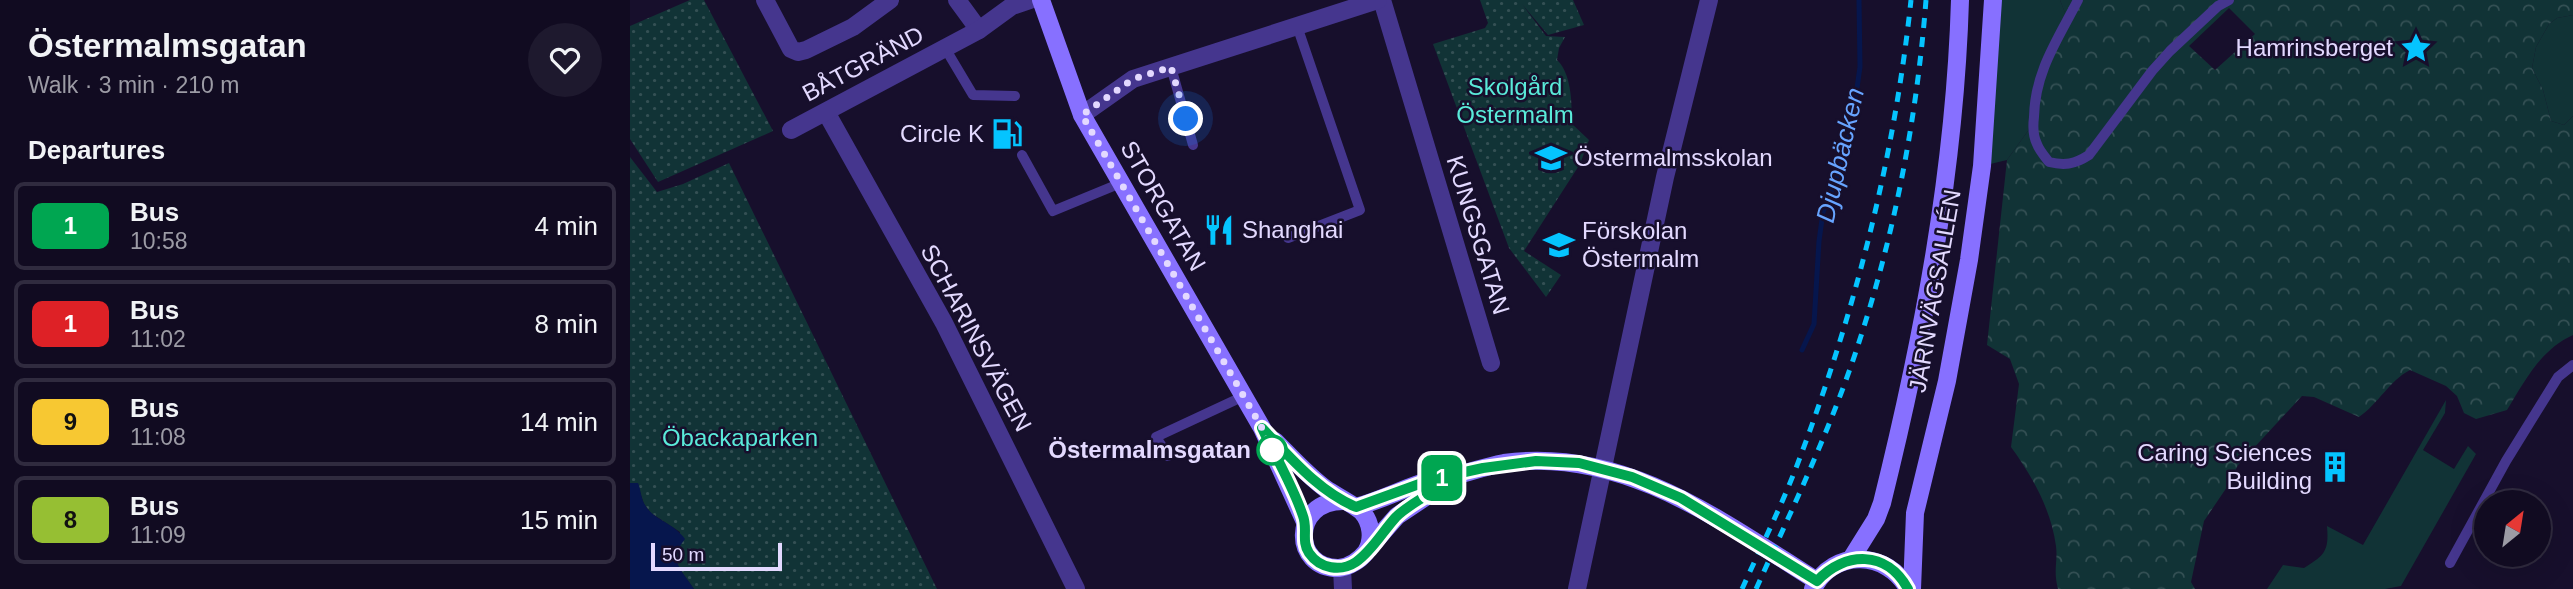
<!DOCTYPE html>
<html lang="en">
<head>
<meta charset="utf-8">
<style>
	body { margin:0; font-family:Helvetica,sans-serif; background:#1e192e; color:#f1f3f6; height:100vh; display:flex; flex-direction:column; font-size:26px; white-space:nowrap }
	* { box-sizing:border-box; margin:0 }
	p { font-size:23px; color:#9c9ba5 }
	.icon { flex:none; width:38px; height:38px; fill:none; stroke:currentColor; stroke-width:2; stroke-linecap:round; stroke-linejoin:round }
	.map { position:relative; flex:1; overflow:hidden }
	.details { display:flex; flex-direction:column; background:#110b21; width:630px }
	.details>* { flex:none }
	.badge { padding:0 14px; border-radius:10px; font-size:24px; line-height:46px }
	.needle { width:46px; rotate:30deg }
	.buttons { position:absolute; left:1844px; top:490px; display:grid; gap:14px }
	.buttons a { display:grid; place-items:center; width:77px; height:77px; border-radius:50%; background:#110b21; box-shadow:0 7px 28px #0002,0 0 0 2px #302b3f; font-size:35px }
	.scale { position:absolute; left:21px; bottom:18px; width:131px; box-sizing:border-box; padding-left:7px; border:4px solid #e3d9ff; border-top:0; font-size:19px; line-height:24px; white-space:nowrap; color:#e3d9ff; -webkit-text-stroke:5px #170f2c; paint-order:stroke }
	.you { position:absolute; width:35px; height:35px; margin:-18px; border:5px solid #fff; border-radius:50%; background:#1a73e8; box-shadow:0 0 0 10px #1a73e833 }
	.map>.badge { position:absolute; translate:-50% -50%; box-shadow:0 0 0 4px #fff }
	h2 { padding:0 28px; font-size:26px; line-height:63px }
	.round { display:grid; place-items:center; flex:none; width:74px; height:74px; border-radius:37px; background:#1e192e }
	.summary { display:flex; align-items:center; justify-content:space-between; height:119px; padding:0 28px }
	h1 { font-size:33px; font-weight:700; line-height:52px }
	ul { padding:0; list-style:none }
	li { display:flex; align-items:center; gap:21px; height:88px; margin:0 14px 10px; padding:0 14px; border:4px solid #302b3f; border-radius:10px }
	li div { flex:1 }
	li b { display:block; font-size:26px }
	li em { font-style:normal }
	li .badge { min-width:77px; font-weight:700; text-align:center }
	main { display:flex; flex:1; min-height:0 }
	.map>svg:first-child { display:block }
	.grass { fill:#113336 }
	.forest { fill:url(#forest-crowns); fill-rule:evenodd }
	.park { fill:url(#park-dots) }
	.water { fill:#06164d }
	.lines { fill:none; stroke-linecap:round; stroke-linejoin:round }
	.stream { stroke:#06164d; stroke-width:5 }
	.lane { stroke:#45368e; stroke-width:10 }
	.street { stroke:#45368e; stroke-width:18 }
	.secondary { stroke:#8770ff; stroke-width:18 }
	.rail { stroke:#05c4ff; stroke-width:5; stroke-dasharray:10 9; stroke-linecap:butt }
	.line-casing { stroke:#fff; stroke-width:16 }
	.line { stroke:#00a651; stroke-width:10 }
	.walk { stroke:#e3d9ff; stroke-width:7; stroke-dasharray:0 12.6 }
	.stop-dot { fill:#fff; stroke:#00a651; stroke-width:3.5 }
	.labels { text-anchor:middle; stroke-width:5; stroke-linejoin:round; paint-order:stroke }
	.poi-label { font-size:24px; fill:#e3d9ff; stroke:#170f2c; text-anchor:end }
	.street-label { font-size:24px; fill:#e3d9ff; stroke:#170f2c }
	.park-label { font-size:24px; fill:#5aead9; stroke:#170f2c }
	.stop-label { font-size:24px; font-weight:bold; fill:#e3d9ff; stroke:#170f2c; text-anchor:end }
	.water-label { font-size:26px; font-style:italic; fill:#67a4ff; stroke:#170f2c }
</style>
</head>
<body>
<main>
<section class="details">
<div class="summary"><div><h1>Östermalmsgatan</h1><p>Walk · 3 min · 210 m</p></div><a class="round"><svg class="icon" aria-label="heart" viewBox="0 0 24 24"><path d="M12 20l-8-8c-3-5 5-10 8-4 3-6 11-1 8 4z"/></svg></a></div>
<h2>Departures</h2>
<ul>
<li><span class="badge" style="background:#00a651;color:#fff">1</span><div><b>Bus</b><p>10:58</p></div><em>4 min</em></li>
<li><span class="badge" style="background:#de2126;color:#fff">1</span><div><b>Bus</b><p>11:02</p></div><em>8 min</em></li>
<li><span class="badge" style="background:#f7c832;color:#111">9</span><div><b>Bus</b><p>11:08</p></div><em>14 min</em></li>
<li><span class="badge" style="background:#96bf33;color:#111">8</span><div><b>Bus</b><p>11:09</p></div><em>15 min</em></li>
</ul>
</section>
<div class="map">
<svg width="1943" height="589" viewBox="0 0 1943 589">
	<defs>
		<pattern id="forest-crowns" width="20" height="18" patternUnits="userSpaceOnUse" patternTransform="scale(1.75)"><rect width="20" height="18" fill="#113336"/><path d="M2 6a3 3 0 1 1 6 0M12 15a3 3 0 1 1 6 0" fill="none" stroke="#345054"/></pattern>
		<pattern id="park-dots" width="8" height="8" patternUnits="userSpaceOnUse" patternTransform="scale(1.75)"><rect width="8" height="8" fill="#113336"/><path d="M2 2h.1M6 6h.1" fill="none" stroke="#345054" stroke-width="1.8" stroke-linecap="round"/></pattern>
	</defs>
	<rect width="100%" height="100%" fill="#170f2c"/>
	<g class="grass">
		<polygon points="1361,0 1430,0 1438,20 1403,124 1377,160 1352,166"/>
		<polygon points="1943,15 1943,116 1934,125 1921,121 1913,90 1902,68 1906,47 1919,24 1927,18"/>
		<path d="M 1816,400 L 1815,413 L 1793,450 L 1824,469 L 1838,446 L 1846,454 L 1771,586 L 1755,589 L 1637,589 L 1653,565 L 1674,568 C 1695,555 1699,551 1697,526 L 1733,545 Z"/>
	</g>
	<path class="forest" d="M 1430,0 L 1943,0 L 1943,15 L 1927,18 L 1919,24 L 1906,47 L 1902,68 L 1913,90 L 1921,121 L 1934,125 L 1943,116 L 1943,335 C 1910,350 1895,381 1877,410 L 1846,419 L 1834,413 L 1827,396 L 1816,386 L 1780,370 C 1759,381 1749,403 1729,417 L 1684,397 L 1672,396 L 1608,465 L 1597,487 L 1574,521 L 1561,582 L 1565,589 L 1428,589 C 1423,570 1428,562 1426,546 C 1421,509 1402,476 1381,447 L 1389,384 L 1380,359 L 1357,345 L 1377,160 L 1403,124 L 1404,98 L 1438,21 ZM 1599,8 L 1625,34 L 1585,70 L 1559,46 Z"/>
	<g class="park">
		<polygon points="60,0 74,0 143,131 28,182 0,139 0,26"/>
		<path d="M 850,0 L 943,0 L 954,25 L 918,35 L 892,4 L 916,36 L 935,37 L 929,48 L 927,60 C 941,72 943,106 941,123 L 959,140 L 950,164 L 894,251 L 931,275 L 916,297 L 879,248 L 803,44 L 855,28 L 858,23 Z"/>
		<polygon points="0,157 27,192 53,184 99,163 307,589 64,589 46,564 50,532 21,513 14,504 7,483 0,483"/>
	</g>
	<path class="water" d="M 0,483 L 8,483 C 11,490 11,499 15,505 C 22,519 44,523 55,539 C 37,561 52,570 64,589 L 0,589 Z"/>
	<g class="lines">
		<polyline class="stream" points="1172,350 1184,324 1189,241 1193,212 1205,182 1220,133 1224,109 1230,67 1229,0"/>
		<g class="lane">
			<path d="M 1448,0 C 1428,39 1405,71 1404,117 C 1403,125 1403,136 1407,144 C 1409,150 1415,157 1419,162 C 1435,166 1445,164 1459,155 L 1522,71 L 1540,51 L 1588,6 L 1599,0"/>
			<polyline points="315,48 343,95 385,96"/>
			<polyline points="541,67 563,145"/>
			<polyline points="392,155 423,211 491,183"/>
			<polyline points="658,238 730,210 667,26"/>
			<polyline points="538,456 526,437 614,396"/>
			<polyline points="1820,563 1876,461 1928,377 1943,365"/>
		</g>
		<g class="street">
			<polyline points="135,0 161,49 168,52 176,50 223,27 260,0"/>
			<polyline points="327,0 349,30"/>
			<polyline points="752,0 861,363"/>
			<polyline points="196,112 314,323 446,589"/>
			<polyline points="452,115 503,79 748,0"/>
			<polyline points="161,130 349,30 382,6 400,0"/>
			<polyline points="712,568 713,589"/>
			<polyline points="947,589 1035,177 1079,0"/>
		</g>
		<g class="secondary">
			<polyline points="411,0 452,115 632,428 675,522"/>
			<path d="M 645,441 C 661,457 677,475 696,489 C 705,495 726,506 732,512 C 741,522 744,539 736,552 C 730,560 719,567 709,568 C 662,569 661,501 713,501"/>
			<path d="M 726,507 C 752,500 776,487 801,480 C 810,477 819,477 828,475 C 843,471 858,466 874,463 C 993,446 1093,522 1187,581"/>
			<polyline points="738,549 767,516 821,480"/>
			<path d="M 1221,559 L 1246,519 L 1252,503 C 1293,338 1325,170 1330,0"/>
			<path d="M 1183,589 C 1203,548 1258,551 1278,589"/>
			<polyline points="1282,589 1285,513 1317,381 1339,260 1352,166 1363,0"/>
		</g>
		<g class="rail">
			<path d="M 1112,589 C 1130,549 1150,509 1166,468 C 1224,316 1264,161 1281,0"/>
			<path d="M 1126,589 C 1163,507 1203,424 1230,339 C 1266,228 1287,115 1296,0"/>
		</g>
	</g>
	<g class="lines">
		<defs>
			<path id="line" d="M 811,487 C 796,496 778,505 766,517 C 753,531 742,551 726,562 C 711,572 690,569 679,553 C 671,541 678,529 673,516 C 663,486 646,458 632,428 C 660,457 688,491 726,507 L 803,479 L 853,468 L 906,461 L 949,463 L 1002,477 L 1051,498 L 1187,581 C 1215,551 1257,550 1278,589"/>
		</defs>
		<use href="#line" class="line-casing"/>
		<use href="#line" class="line"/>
		<polyline class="walk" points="556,119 541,67 503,79 452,115 632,428 642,450"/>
	</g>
	<defs>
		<symbol id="sight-bare" viewBox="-9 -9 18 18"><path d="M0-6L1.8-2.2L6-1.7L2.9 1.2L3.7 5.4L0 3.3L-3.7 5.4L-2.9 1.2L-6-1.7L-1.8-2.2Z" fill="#05c4ff" stroke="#170f2c" stroke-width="2.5" paint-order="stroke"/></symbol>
		<symbol id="fuel-bare" viewBox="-9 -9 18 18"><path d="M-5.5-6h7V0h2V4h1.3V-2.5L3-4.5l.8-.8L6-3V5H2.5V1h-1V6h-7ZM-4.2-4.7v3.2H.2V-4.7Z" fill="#05c4ff" stroke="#170f2c" stroke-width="2.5" paint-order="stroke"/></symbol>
		<symbol id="school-bare" viewBox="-9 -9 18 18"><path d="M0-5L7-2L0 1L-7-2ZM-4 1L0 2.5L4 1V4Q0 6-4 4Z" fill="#05c4ff" stroke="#170f2c" stroke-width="2.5" paint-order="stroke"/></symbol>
		<symbol id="restaurant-bare" viewBox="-9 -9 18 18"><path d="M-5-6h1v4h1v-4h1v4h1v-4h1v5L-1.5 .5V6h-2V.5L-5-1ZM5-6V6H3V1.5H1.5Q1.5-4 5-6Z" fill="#05c4ff" stroke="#170f2c" stroke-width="2.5" paint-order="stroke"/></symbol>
		<symbol id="building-bare" viewBox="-9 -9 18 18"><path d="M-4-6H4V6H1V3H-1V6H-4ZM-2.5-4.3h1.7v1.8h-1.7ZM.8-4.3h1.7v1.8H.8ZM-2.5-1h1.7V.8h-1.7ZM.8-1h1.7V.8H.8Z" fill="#05c4ff" stroke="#170f2c" stroke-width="2.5" paint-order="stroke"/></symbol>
	</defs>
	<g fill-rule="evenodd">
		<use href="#sight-bare" x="1764" y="26" width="44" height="44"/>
		<use href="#fuel-bare" x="355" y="112" width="44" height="44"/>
		<use href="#school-bare" x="899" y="136" width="44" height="44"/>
		<use href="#restaurant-bare" x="567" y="208" width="44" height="44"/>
		<use href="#school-bare" x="907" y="223" width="44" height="44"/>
		<use href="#building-bare" x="1683" y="445" width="44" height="44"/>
	</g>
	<circle class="stop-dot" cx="642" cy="450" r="14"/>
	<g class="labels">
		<g class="poi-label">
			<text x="1763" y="56">Hamrinsberget</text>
			<text x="354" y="142">Circle K</text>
			<text x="944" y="166" text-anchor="start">Östermalmsskolan</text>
			<text x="612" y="238" text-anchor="start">Shanghai</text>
			<text x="952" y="239" text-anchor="start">Förskolan<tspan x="952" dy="28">Östermalm</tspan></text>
			<text x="1682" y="461">Caring Sciences<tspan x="1682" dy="28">Building</tspan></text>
		</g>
		<g class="street-label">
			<text transform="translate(233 64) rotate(-28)" y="8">BÅTGRÄND</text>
			<text transform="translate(533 206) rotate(60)" y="8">STORGATAN</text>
			<text transform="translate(848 235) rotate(73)" y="8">KUNGSGATAN</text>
			<text transform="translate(1305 291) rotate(-80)" y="8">JÄRNVÄGSALLÉN</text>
			<text transform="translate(346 338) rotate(62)" y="8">SCHARINSVÄGEN</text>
		</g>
		<g class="park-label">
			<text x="885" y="95">Skolgård<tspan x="885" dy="28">Östermalm</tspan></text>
			<text x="110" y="446">Öbackaparken</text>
		</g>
		<g class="stop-label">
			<text x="621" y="458">Östermalmsgatan</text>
		</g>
		<g class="water-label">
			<text transform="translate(1210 155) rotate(-77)" y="9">Djupbäcken</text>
		</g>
	</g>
</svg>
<div class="buttons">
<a><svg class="needle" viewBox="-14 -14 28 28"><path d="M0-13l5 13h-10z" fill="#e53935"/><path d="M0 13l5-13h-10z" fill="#9c9ba5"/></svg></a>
</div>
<div class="scale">50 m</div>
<div class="you" style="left:556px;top:119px"></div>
<b class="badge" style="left:812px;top:478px;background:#00a651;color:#fff">1</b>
</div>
</main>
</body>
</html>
